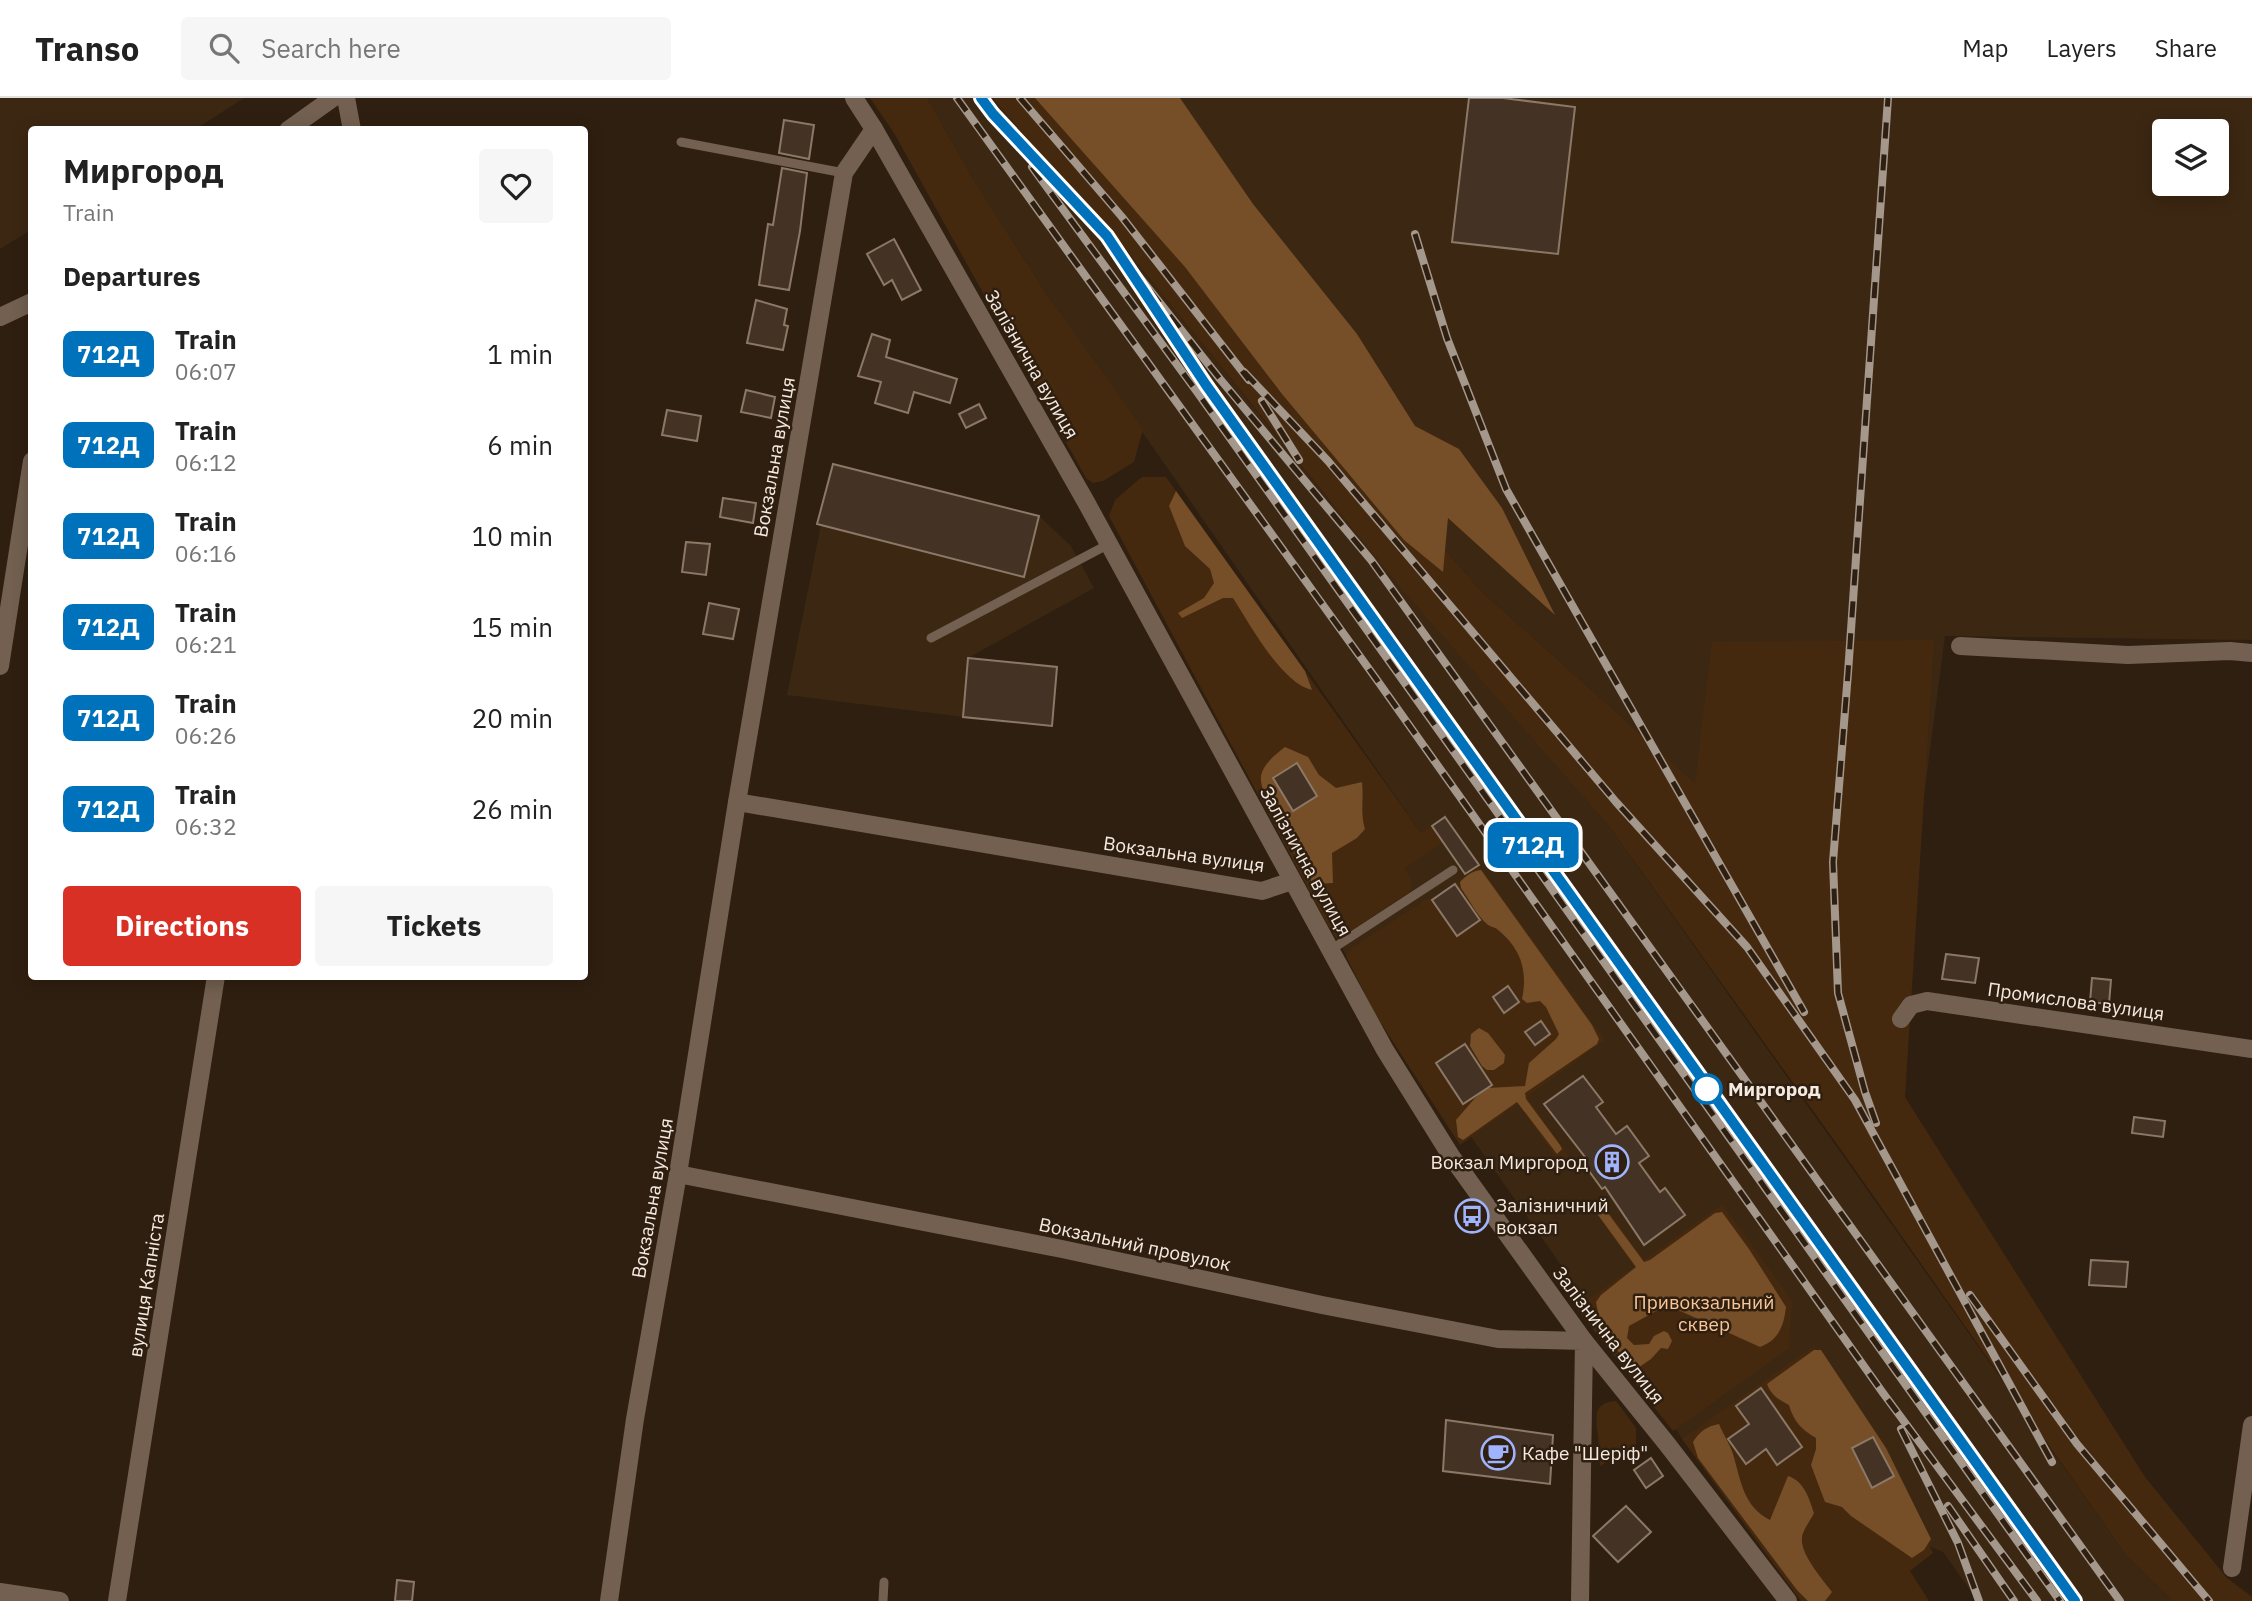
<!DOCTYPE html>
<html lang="en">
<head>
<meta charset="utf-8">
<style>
	body { margin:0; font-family:"IBM Plex Sans",sans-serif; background:#f6f6f6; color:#222; height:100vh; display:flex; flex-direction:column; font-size:26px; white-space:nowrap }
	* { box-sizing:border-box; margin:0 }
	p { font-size:23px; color:#767676 }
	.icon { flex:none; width:38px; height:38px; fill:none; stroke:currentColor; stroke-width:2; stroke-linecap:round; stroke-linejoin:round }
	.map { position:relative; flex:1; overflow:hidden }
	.sheet { position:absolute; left:28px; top:28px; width:560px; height:854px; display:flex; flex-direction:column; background:#fff; border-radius:7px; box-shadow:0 4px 18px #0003 }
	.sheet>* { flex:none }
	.badge { padding:0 14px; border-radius:10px; font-size:24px; line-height:46px }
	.tools { position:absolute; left:2152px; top:21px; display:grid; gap:14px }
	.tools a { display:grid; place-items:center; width:77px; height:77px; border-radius:7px; background:#fff; box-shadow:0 4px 18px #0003; font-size:35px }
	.map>.badge { position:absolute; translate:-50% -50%; box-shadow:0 0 0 4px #fff }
	h2 { padding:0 35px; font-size:26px; line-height:63px }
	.round { display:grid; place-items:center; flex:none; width:74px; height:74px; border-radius:7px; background:#f6f6f6 }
	.headline { display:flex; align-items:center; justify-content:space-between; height:119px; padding:0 35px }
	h1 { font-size:33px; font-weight:700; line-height:52px }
	.cta { display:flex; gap:14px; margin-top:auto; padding:14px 35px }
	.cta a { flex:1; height:80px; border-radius:7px; background:#d93025; color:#fff; font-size:28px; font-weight:700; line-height:80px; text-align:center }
	.cta a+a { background:#f6f6f6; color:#222 }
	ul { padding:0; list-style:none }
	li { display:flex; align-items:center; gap:21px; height:91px; padding:0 35px }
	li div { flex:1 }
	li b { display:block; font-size:26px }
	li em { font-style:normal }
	li .badge { min-width:77px; font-weight:700; text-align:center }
	header { display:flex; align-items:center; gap:42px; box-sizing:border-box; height:98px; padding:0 35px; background:#fff; border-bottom:2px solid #e0e0e0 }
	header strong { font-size:33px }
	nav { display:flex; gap:38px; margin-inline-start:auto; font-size:24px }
	.search { width:490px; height:63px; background:#f6f6f6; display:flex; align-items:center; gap:18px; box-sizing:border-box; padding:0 24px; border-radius:7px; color:#767676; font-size:26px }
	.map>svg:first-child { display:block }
	.built { fill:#3c2712; fill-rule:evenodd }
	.green { fill:#44290f }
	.forest { fill:#764e27 }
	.building { fill:#443324; stroke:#8c7867; stroke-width:2 }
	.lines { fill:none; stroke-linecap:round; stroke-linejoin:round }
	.service { stroke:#736050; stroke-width:9 }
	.minor { stroke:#736050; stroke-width:18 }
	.rail-casing { stroke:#a4978b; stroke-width:8 }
	.rail { stroke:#2f1f10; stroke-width:5; stroke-dasharray:16; stroke-linecap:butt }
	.line-casing { stroke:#fff; stroke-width:16 }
	.line { stroke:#0072bc; stroke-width:10 }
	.stop-dot { fill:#fff; stroke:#0072bc; stroke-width:3.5 }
	.labels { text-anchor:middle; stroke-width:5; stroke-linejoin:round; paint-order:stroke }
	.street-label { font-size:19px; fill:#f5eae0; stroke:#2f1f10 }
	.stop-label { font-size:19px; font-weight:bold; fill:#f5eae0; stroke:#2f1f10; text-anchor:start }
	.poi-label { font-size:19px; fill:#f5eae0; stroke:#2f1f10; text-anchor:start }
	.park-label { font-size:19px; fill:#fac697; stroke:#2f1f10 }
</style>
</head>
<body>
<header>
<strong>Transo</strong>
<div class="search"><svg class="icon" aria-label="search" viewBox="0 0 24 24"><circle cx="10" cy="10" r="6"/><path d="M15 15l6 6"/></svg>Search here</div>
<nav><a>Map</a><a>Layers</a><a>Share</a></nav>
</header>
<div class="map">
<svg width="2252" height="1503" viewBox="0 0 2252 1503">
	<rect width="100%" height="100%" fill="#2f1f10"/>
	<g class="built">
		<polygon points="0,0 244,0 196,31 32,32 31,132 0,151"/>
		<polygon points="927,0 993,0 1051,68 1114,137 1328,401 1609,728 2126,1457 2173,1503 1978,1503 1943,1454 1688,1349 1354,871 1321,814 1421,735 1047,197 973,81"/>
		<path d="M 1055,0 L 2252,0 L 2252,542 L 1945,538 L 1899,888 L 1695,685 L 1481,493 ZM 2165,33 L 2217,33 L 2217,86 L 2165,86 Z"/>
		<polygon points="833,366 1039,418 1071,448 1094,490 968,560 963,619 787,597"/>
	</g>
	<g class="green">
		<polygon points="870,0 927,0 973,81 1047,197 1143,331 1134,364 1103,383 1093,385 1086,380 894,35"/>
		<polygon points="993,0 1055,0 1481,493 1695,685 1712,544 1934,542 1905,999 2145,1379 2227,1480 2252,1499 2252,1503 2173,1503 2126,1457 1837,1046 1609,728 1401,490 1118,142 1051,68"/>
		<path d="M 1142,379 L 1166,379 L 1421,735 L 1432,728 L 1443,744 L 1405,770 C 1410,779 1415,785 1409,794 L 1345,837 L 1336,840 L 1331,833 L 1109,418 L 1115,402 Z"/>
		<polygon points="1479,767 1605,942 1527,999 1571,1061 1562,1068 1518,1006 1460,1047 1375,916 1346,858 1352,850 1430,799 1457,837 1455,786"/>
		<polygon points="1599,1100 1644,1162 1722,1106 1792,1203 1789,1250 1673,1333 1576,1210 1634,1169 1590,1107"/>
		<polygon points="1814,1248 1873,1339 1933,1455 1910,1473 1929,1503 1801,1503 1682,1341"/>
		<path d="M 1616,1303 L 1636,1330 L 1636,1346 L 1600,1368 C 1599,1358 1599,1348 1598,1338 C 1596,1319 1592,1305 1616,1303 Z"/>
	</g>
	<g class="forest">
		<polygon points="1035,0 1180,0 1253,106 1357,236 1415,328 1459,351 1502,410 1555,517 1448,420 1443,474 1404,442 1282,296 1185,169"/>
		<path d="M 1176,393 L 1305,573 L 1312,592 C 1282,586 1249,525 1233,500 L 1223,500 L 1182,520 L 1178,515 L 1204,500 L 1214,485 L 1210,471 L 1185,448 L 1169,408 Z"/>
		<path d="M 1285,649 L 1308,659 L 1319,677 L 1336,690 L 1362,684 C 1364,702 1360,714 1365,731 L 1357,740 L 1332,755 L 1333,785 L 1313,786 C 1301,766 1258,699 1261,678 C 1263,666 1276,656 1285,649 Z"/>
		<path d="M 1481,772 L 1592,927 L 1599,941 L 1597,946 L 1525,995 L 1526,1001 L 1560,1047 L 1562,1051 L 1557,1056 L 1517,1004 L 1463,1042 L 1458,1039 L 1456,1022 L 1475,1000 L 1487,990 L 1525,988 L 1529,965 L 1556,941 L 1559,936 L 1546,909 L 1540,903 L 1527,905 L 1522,901 C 1528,873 1521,850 1497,831 C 1494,829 1490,829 1487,826 C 1477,818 1469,801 1461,790 L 1460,784 C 1467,777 1472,773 1481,772 Z"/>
		<polygon points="1479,930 1488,935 1505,957 1504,965 1494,972 1487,972 1482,968 1470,948 1471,936"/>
		<path d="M 1599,1103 L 1644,1164 L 1650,1162 L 1715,1115 L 1722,1114 L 1749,1151 L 1786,1209 C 1784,1227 1779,1242 1760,1249 L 1667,1207 L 1629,1228 L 1627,1240 L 1634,1247 L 1649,1246 L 1654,1238 L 1664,1233 L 1668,1235 L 1672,1243 L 1668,1251 L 1661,1250 L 1651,1261 L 1638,1270 C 1615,1256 1600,1231 1596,1204 L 1601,1197 L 1636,1169 L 1593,1110 L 1595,1104 Z"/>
		<path d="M 1814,1252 L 1821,1252 L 1886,1350 L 1931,1441 L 1924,1452 L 1912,1460 L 1851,1418 L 1842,1409 L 1825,1404 L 1811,1367 L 1816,1351 L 1816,1340 C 1801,1331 1794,1324 1789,1307 C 1779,1302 1771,1297 1767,1286 Z"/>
		<path d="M 1719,1326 C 1723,1336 1730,1346 1733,1356 C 1741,1383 1743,1408 1770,1422 L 1788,1378 C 1804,1383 1809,1400 1814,1415 C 1811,1422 1802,1433 1802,1440 C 1800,1456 1823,1482 1832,1494 L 1825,1503 L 1808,1503 L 1797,1492 L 1698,1360 L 1693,1344 C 1699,1334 1707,1328 1719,1326 Z"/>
	</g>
	<g class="building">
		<polygon points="1469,0 1503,0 1575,9 1558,156 1452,144"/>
		<polygon points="784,22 814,27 809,61 779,55"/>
		<polygon points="782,70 807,75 800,133 789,192 759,187 768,126 773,127"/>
		<polygon points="894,141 921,192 902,202 892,182 884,187 867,156"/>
		<polygon points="756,202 787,211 784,227 788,228 783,252 747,245"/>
		<polygon points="872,236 890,242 886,259 957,281 950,305 914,294 908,315 875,305 881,284 858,278"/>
		<polygon points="746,292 775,299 771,320 741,314"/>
		<polygon points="979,306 986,320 966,330 959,316"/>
		<polygon points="667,312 701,318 697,343 662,337"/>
		<polygon points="833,366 1039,418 1024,479 817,426"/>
		<polygon points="723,400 756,405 753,425 720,419"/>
		<polygon points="686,444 710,446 706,477 682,474"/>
		<polygon points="709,505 739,511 733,541 703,536"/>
		<polygon points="968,560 1057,569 1052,628 963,619"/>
		<polygon points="1297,665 1317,698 1293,713 1273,680"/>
		<polygon points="1445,719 1479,767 1465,776 1432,728"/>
		<polygon points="1455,786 1480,822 1457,838 1432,802"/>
		<polygon points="1946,856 1979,860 1975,885 1942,881"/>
		<polygon points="2092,880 2111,882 2109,906 2090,904"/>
		<polygon points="1508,888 1519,904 1504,915 1493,899"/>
		<polygon points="1541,923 1550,936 1535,947 1525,934"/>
		<polygon points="1465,946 1492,987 1463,1006 1436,965"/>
		<polygon points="1583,978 1603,1004 1596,1009 1616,1036 1627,1028 1649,1058 1639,1065 1660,1094 1665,1090 1685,1117 1644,1147 1605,1089 1602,1091 1581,1062 1585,1059 1544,1006"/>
		<polygon points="2134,1019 2165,1023 2163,1039 2132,1035"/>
		<polygon points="2091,1162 2128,1164 2126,1189 2089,1187"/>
		<polygon points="1761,1290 1802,1349 1777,1367 1766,1351 1746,1366 1728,1341 1749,1326 1736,1308"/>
		<polygon points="1446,1322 1553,1337 1550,1386 1443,1373"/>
		<polygon points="1873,1339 1894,1378 1872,1390 1852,1350"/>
		<polygon points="1651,1360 1663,1378 1646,1390 1634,1372"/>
		<polygon points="1626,1408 1651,1434 1618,1464 1593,1438"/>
		<polygon points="397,1482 414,1484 412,1503 395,1503"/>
	</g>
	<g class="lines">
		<g class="service">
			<polyline points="681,44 844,75"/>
			<polyline points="931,540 1109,446"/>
			<polyline points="1332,851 1453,772"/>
			<polyline points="883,1503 884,1484"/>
		</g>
		<g class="minor">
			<polyline points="346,0 352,32"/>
			<polyline points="854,0 874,31 1086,404 1385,952 1451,1058 1584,1243 1667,1346 1788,1503"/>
			<polyline points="288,32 333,0"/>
			<polyline points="0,219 32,204"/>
			<polyline points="1960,548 2128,557 2230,553 2252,555"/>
			<polyline points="0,568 32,363"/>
			<polyline points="737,704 1262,793 1292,783"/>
			<polyline points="1901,921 1911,907 1927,903 2252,951"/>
			<polyline points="678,1076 1062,1151 1322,1207 1498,1241 1584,1243 1580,1503"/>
			<polyline points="2232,1470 2252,1327"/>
			<polyline points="0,1494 60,1503"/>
			<polyline points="117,1503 216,878"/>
			<polyline points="609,1503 635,1321 678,1076 737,704 844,75 874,31"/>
		</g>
		<defs>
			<g id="rail">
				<polyline points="957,0 1377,582 1883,1295 2037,1503"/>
				<polyline points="981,0 993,16 1107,138 1220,281 1371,462 2120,1503"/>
				<polyline points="1020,0 1122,119 1249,282"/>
				<polyline points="1032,69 1197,294 2060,1503"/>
				<polyline points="1415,136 1447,240 1506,391 1804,914"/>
				<polyline points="1164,223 1206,287 1614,860"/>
				<polyline points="1244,274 1328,363 1616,704 1747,849 1855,1002 2052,1364"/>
				<polyline points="1262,303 1299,362"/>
				<polyline points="1876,1025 1865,994 1838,895 1833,764 1848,575 1888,0"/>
				<polyline points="1732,1026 2075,1503"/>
				<polyline points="1970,1197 2077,1346 2209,1503"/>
				<polyline points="1901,1331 1958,1445 1979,1503"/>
				<polyline points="1948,1408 2014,1503"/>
			</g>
		</defs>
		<use href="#rail" class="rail-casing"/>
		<use href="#rail" class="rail"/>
	</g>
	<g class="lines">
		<defs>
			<polyline id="line" points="981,0 993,16 1107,138 1206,287 2075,1503"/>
		</defs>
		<use href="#line" class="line-casing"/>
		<use href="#line" class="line"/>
	</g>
	<defs>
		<symbol id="building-ring" viewBox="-11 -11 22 22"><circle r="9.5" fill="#2f1f10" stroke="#a0b3fd" stroke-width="1.5"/><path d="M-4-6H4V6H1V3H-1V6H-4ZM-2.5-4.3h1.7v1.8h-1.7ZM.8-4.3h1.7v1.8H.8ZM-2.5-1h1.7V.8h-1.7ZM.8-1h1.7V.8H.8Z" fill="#a0b3fd"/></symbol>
		<symbol id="bus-ring" viewBox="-11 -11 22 22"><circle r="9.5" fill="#2f1f10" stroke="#a0b3fd" stroke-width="1.5"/><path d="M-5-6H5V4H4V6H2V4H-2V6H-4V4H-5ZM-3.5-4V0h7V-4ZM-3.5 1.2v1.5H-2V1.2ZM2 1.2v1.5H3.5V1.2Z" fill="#a0b3fd"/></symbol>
		<symbol id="cafe-ring" viewBox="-11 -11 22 22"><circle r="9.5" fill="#2f1f10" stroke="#a0b3fd" stroke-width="1.5"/><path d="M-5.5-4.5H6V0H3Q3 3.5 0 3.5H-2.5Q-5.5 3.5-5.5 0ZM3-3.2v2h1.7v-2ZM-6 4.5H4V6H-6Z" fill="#a0b3fd"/></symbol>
	</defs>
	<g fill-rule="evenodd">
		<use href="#building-ring" x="1593" y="1045" width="38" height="38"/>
		<use href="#bus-ring" x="1453" y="1099" width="38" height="38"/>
		<use href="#cafe-ring" x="1479" y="1336" width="38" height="38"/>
	</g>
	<circle class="stop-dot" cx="1707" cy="991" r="14"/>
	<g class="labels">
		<g class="street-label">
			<text transform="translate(1032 266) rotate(60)" y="7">Залізнична вулиця</text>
			<text transform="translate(774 359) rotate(-80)" y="7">Вокзальна вулиця</text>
			<text transform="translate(1184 756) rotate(8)" y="7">Вокзальна вулиця</text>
			<text transform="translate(1306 763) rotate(61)" y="7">Залізнична вулиця</text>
			<text transform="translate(2076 903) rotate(8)" y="7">Промислова вулиця</text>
			<text transform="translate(652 1100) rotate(-80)" y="7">Вокзальна вулиця</text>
			<text transform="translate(1135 1146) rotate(12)" y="7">Вокзальний провулок</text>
			<text transform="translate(146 1187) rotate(-81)" y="7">вулиця Капніста</text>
			<text transform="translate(1609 1237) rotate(52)" y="7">Залізнична вулиця</text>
		</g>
		<g class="stop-label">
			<text x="1728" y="998">Миргород</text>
		</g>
		<g class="poi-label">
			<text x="1588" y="1071" text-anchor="end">Вокзал Миргород</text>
			<text x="1496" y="1114">Залізничний<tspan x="1496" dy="22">вокзал</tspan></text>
			<text x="1522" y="1362">Кафе "Шеріф"</text>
		</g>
		<g class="park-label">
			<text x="1704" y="1211">Привокзальний<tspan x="1704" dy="22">сквер</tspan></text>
		</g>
	</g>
</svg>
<div class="tools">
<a><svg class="icon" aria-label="layers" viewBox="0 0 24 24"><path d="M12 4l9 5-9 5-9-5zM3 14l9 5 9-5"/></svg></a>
</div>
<b class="badge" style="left:1533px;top:747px;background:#0072bc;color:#fff">712Д</b>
<section class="sheet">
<div class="headline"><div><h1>Миргород</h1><p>Train</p></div><a class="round"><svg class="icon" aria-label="heart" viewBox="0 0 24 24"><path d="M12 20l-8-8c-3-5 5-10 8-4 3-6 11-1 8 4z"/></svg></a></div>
<h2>Departures</h2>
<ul>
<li><span class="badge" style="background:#0072bc;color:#fff">712Д</span><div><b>Train</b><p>06:07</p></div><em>1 min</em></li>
<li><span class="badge" style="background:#0072bc;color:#fff">712Д</span><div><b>Train</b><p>06:12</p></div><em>6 min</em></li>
<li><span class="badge" style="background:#0072bc;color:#fff">712Д</span><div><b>Train</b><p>06:16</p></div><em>10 min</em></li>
<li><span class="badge" style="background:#0072bc;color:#fff">712Д</span><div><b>Train</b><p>06:21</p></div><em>15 min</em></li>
<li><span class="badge" style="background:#0072bc;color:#fff">712Д</span><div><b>Train</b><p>06:26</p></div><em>20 min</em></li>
<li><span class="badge" style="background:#0072bc;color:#fff">712Д</span><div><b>Train</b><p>06:32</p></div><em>26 min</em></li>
</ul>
<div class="cta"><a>Directions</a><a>Tickets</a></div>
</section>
</div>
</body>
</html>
